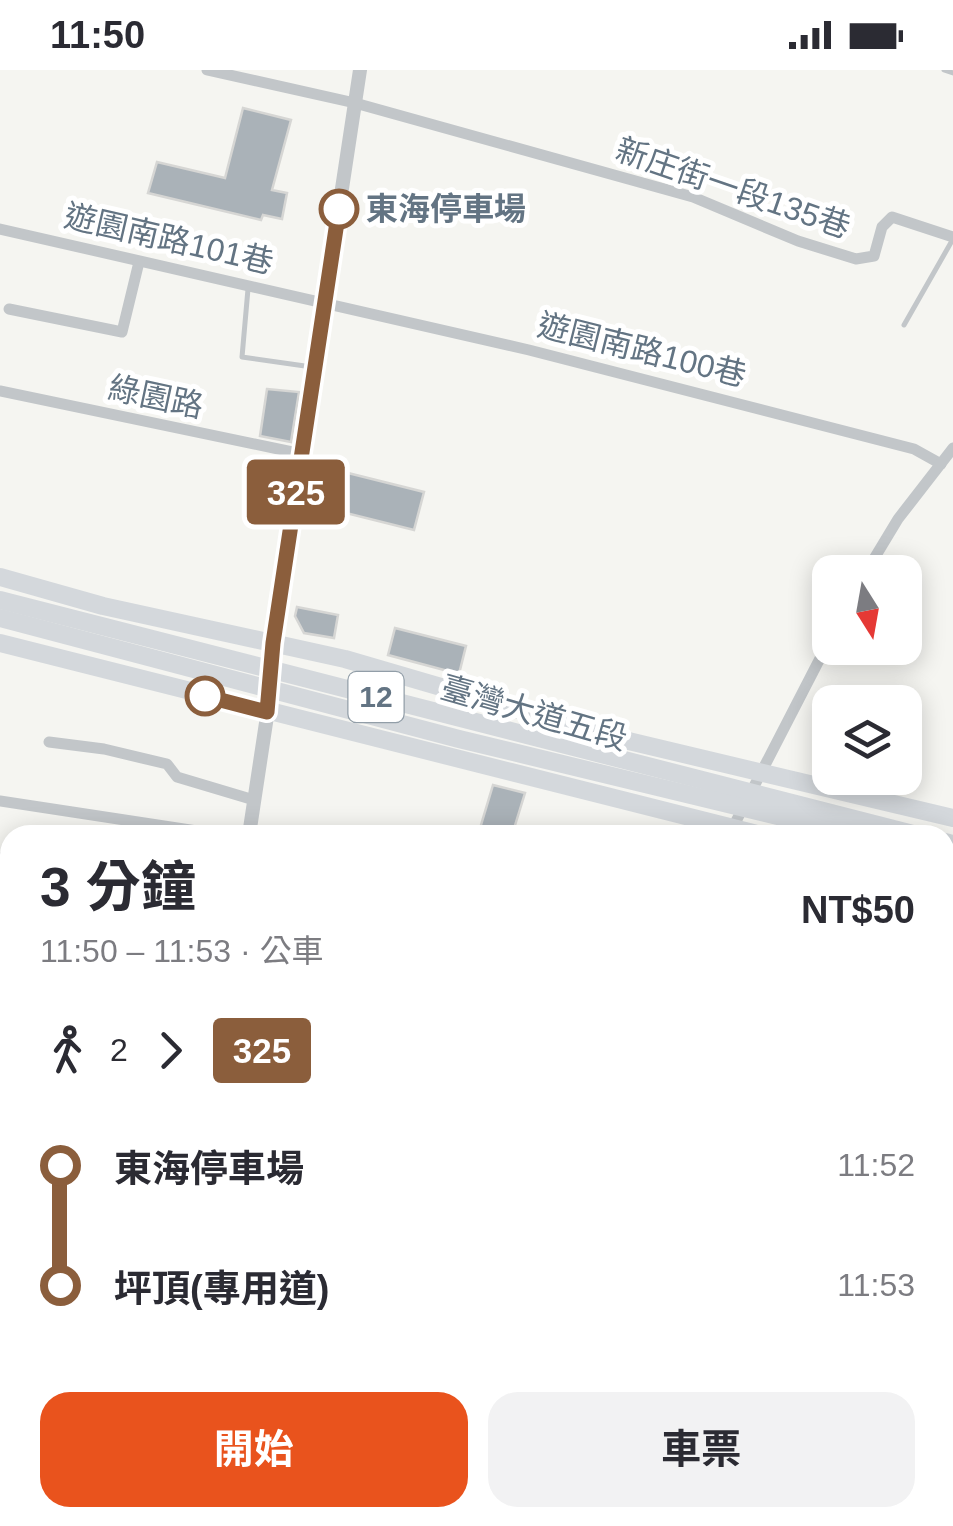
<!DOCTYPE html>
<html lang="zh-TW">
<head>
<meta charset="utf-8">
<style>
	body { margin:0; font-family:Helvetica,"Noto Sans TC",sans-serif; background:#f2f2f3; color:#2b2b33; height:100vh; display:flex; flex-direction:column; font-size:38px; white-space:nowrap }
	* { box-sizing:border-box; margin:0 }
	p { font-size:32px; color:#7c7c81 }
	.icon { flex:none; width:55px; height:55px; fill:none; stroke:currentColor; stroke-width:2; stroke-linecap:round; stroke-linejoin:round }
	.map { position:relative; flex:1; overflow:hidden }
	.sheet { position:absolute; left:0px; top:755px; width:955px; height:702px; display:flex; flex-direction:column; background:#fff; border-radius:30px 30px 0 0; box-shadow:0 5px 25px #0003 }
	.sheet>* { flex:none }
	.badge { padding:0 20px; border-radius:8px; font-size:35px; line-height:65px }
	.needle { width:65px; rotate:169deg }
	.controls { position:absolute; left:812px; top:485px; display:grid; gap:20px }
	.controls a { display:grid; place-items:center; width:110px; height:110px; border-radius:20px; background:#fff; box-shadow:0 5px 25px #0003; font-size:50px }
	.map>.badge { position:absolute; translate:-50% -50%; box-shadow:0 0 0 5px #fff }
	.legs { display:flex; align-items:center; gap:15px; height:110px; padding:0 40px; font-size:32px }
	.legs p { margin-inline-start:auto }
	.headline { display:flex; align-items:center; justify-content:space-between; height:170px; padding:0 40px }
	h1 { font-size:55px; font-weight:700; line-height:75px }
	.button { display:flex; gap:20px; margin-top:auto; padding:20px 40px }
	.button a { flex:1; height:115px; border-radius:30px; background:#e9531d; color:#fff; font-size:40px; font-weight:700; line-height:115px; text-align:center }
	.button a+a { background:#f2f2f3; color:#2b2b33 }
	ul { padding:0 40px; list-style:none }
	li { display:flex; align-items:center; gap:35px; height:120px; font-size:38px }
	li i { display:grid; place-items:center; width:15px; height:100%; margin:0 12px; background:currentColor }
	li i::after { content:''; width:25px; height:25px; margin:-12px; border:8px solid; border-radius:50%; background:#fff }
	li p { margin-inline-start:auto }
	li:first-child i { background:linear-gradient(#0000 50%,currentColor 0) }
	li:last-child i { background:linear-gradient(currentColor 50%,#0000 0) }
	.status { display:flex; justify-content:space-between; align-items:center; height:70px; padding:0 50px; background:#fff; direction:ltr }
	.status svg { height:28px; fill:currentColor }
	.map>svg:first-child { display:block }
	.building { fill:#aab2b8; stroke:#d6d6d4; stroke-width:2.5 }
	.lines { fill:none; stroke-linecap:round; stroke-linejoin:round }
	.service { stroke:#c2c6c9; stroke-width:5 }
	.minor { stroke:#c2c6c9; stroke-width:11 }
	.tertiary { stroke:#c2c6c9; stroke-width:14 }
	.primary { stroke:#d4d8dc; stroke-width:18 }
	.line-1-casing { stroke:#fff; stroke-width:22 }
	.line-1 { stroke:#8b5e3c; stroke-width:15 }
	.stop-1-dot { fill:#fff; stroke:#8b5e3c; stroke-width:5 }
	.labels { text-anchor:middle; stroke-width:10; stroke-linejoin:round; paint-order:stroke }
	.shield { fill:#fff; stroke:#929ea8; stroke-width:2.5 }
	.shield-label { font-size:30px; font-weight:bold; fill:#637483 }
	.street-label { font-size:32px; fill:#637483; stroke:#fff }
	.stop-label { font-size:32px; font-weight:bold; fill:#637483; stroke:#fff; text-anchor:start }
</style>
</head>
<body>
<div class="status"><b>11:50</b><svg viewBox="0 0 49 12"><path d="M0 12V9h3v3zM5 12V6h3v6zM10 12V3h3v9zM15 12V0h3v12zM26 1h20v11H26zM47 4h2v5h-2z"/></svg></div>
<div class="map">
<svg width="953" height="1456" viewBox="0 0 953 1456">
	<rect width="100%" height="100%" fill="#f5f5f1"/>
	<g class="building">
		<polygon points="243,38 291,50 272,120 287,123 282,149 263,145 261,150 148,123 157,92 225,108"/>
		<polygon points="267,319 299,322 291,372 260,366"/>
		<polygon points="316,395 424,422 414,460 306,433"/>
		<polygon points="297,537 338,545 334,568 304,563 295,546"/>
		<polygon points="395,558 466,576 459,604 388,585"/>
		<polygon points="493,715 525,723 512,765 478,765"/>
		<polygon points="0,992 10,993 10,1177 0,1176"/>
	</g>
	<g class="lines">
		<g class="service">
			<polyline points="944,0 953,3"/>
			<polyline points="248,219 242,287 312,297"/>
			<polyline points="904,255 953,169"/>
			<polyline points="199,1448 222,1456"/>
		</g>
		<g class="minor">
			<polyline points="207,0 355,33 693,127 798,171 856,189 874,186 882,157 892,147 953,167"/>
			<polyline points="0,159 529,280 914,379 941,394"/>
			<polyline points="9,239 122,262 139,192"/>
			<polyline points="0,321 302,384"/>
			<polyline points="866,502 898,449 953,378"/>
			<polyline points="49,672 104,679 167,694 177,707 254,730"/>
			<polyline points="0,731 223,765"/>
			<polyline points="731,761 830,569"/>
			<polyline points="0,788 10,789"/>
			<polyline points="0,886 10,886"/>
			<polyline points="0,982 10,984"/>
			<polyline points="0,1296 10,1297"/>
			<polyline points="0,1389 10,1391"/>
			<polyline points="64,1456 65,1448"/>
			<polyline points="292,1456 294,1448"/>
		</g>
		<g class="tertiary">
			<polyline points="249,765 274,600 273,573 360,0"/>
			<polyline points="148,1456 149,1448"/>
			<polyline points="944,1456 953,1447"/>
		</g>
		<g class="primary">
			<polyline points="0,507 103,536 345,589 616,668 953,748"/>
			<polyline points="0,530 917,765"/>
			<polyline points="0,548 459,669 856,765"/>
			<polyline points="0,573 761,765"/>
			<polyline points="945,772 953,774"/>
			<polyline points="945,788 953,791"/>
			<polyline points="945,813 953,815"/>
		</g>
	</g>
	<g class="lines">
		<defs>
			<polyline id="line-1" points="205,626 267,642 273,573 339,139"/>
		</defs>
		<use href="#line-1" class="line-1-casing"/>
		<use href="#line-1" class="line-1"/>
	</g>
	<g class="stop-1-dot">
		<circle cx="339" cy="139" r="18"/>
		<circle cx="205" cy="626" r="18"/>
	</g>
	<g class="labels">
		<rect class="shield" x="348.5" y="602" width="55" height="50" rx="8"/>
		<g class="shield-label">
			<text x="376" y="637">12</text>
		</g>
		<g class="street-label">
			<text transform="translate(733 118) rotate(19)" y="11">新庄街一段135巷</text>
			<text transform="translate(169 169) rotate(13)" y="11">遊園南路101巷</text>
			<text transform="translate(642 280) rotate(14)" y="11">遊園南路100巷</text>
			<text transform="translate(156 327) rotate(12)" y="11">綠園路</text>
			<text transform="translate(534 643) rotate(16)" y="11">臺灣大道五段</text>
		</g>
		<g class="stop-label">
			<text x="366" y="150">東海停車場</text>
		</g>
	</g>
</svg>
<div class="controls">
<a><svg class="needle" viewBox="-14 -14 28 28"><path d="M0-13l5 13h-10z" fill="#e53935"/><path d="M0 13l5-13h-10z" fill="#7c7c81"/></svg></a>
<a><svg class="icon" aria-label="layers" viewBox="0 0 24 24"><path d="M12 4l9 5-9 5-9-5zM3 14l9 5 9-5"/></svg></a>
</div>
<b class="badge" style="left:296px;top:422px;background:#8b5e3c;color:#fff">325</b>
<section class="sheet">
<div class="headline"><div><h1>3 分鐘</h1><p>11:50 – 11:53 · 公車</p></div><b>NT$50</b></div>
<div class="legs"><svg class="icon" aria-label="walk" viewBox="0 0 24 24"><circle cx="13" cy="4" r="2"/><path d="M13 8l-2 6 4 7M11 14l-3 7M7 12l3-4h3l4 4"/></svg>2<svg class="icon" aria-label="forward" viewBox="0 0 24 24"><path d="M9 5l7 7-7 7"/></svg><b class="badge" style="background:#8b5e3c;color:#fff">325</b></div>
<ul>
<li><i style="color:#8b5e3c"></i><b>東海停車場</b><p>11:52</p></li>
<li><i style="color:#8b5e3c"></i><b>坪頂(專用道)</b><p>11:53</p></li>
</ul>
<div class="button"><a>開始</a><a>車票</a></div>
</section>
</div>
</body>
</html>
